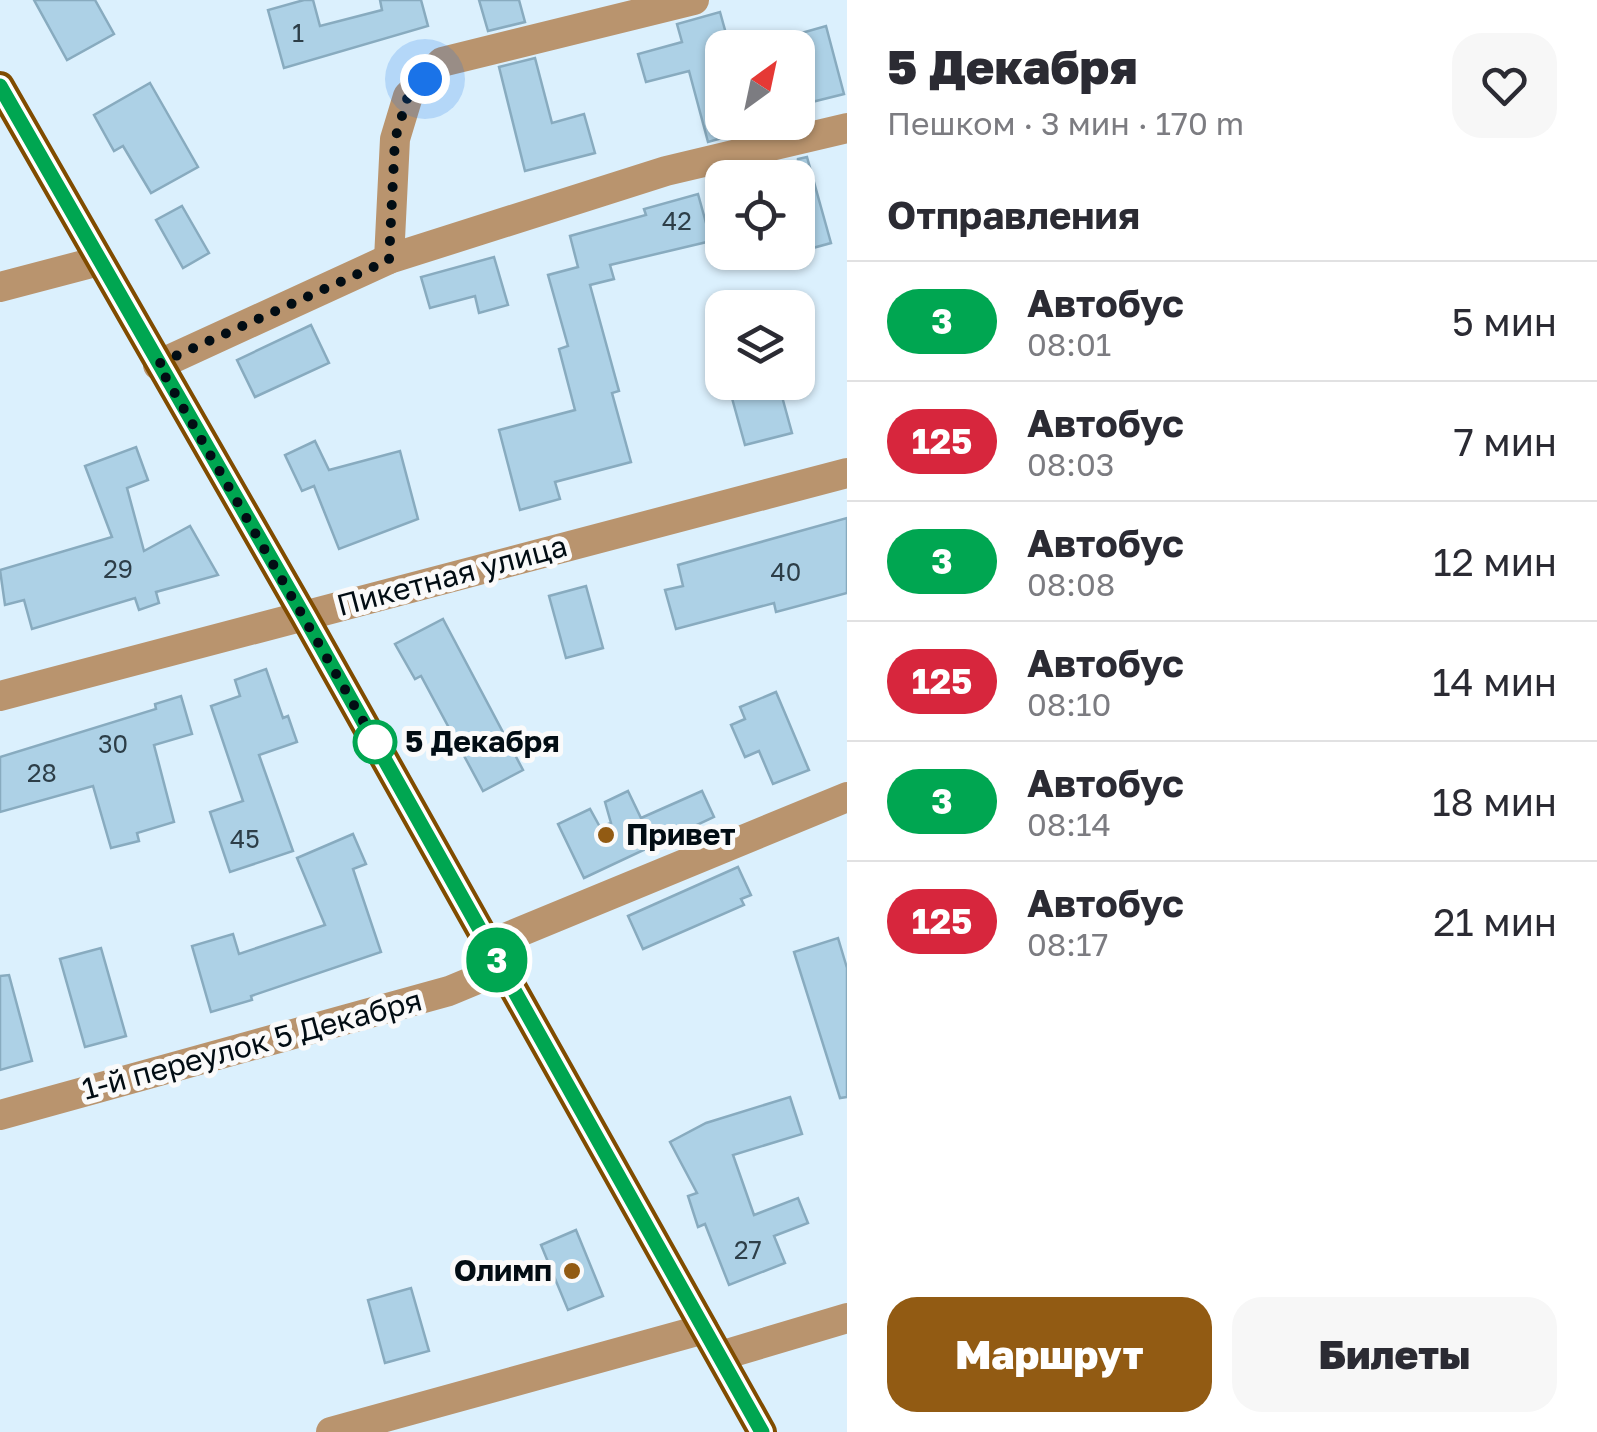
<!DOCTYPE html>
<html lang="ru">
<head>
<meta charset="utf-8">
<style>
	body { margin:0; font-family:"Golos Text",sans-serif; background:#f7f7f7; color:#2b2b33; height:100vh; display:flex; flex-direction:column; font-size:38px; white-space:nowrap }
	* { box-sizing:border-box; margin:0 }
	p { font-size:32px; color:#7c7c81 }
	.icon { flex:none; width:55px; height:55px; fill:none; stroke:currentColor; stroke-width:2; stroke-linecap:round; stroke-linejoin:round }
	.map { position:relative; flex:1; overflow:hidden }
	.sheet { display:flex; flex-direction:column; background:#fff; width:750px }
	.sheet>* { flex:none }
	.badge { padding:0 20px; border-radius:32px; font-size:35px; line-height:65px }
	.needle { width:65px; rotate:33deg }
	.tools { position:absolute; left:705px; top:30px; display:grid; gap:20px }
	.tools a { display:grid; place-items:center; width:110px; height:110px; border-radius:20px; background:#fff; box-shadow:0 2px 8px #0004; font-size:50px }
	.you { position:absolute; width:50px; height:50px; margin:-25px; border:8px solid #fff; border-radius:50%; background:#1a73e8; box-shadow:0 0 0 15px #1a73e833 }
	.map>.badge { position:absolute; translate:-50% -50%; box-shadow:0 0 0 5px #fff }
	h2 { padding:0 40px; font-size:38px; line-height:90px }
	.round { display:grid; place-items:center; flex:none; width:105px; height:105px; border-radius:30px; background:#f7f7f7 }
	.summary { display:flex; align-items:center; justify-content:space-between; height:170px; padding:0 40px }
	h1 { font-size:48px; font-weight:800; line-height:75px }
	.primary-button { display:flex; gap:20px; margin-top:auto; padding:20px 40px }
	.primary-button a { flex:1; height:115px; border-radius:30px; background:#925b13; color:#fff; font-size:40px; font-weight:800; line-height:115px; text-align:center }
	.primary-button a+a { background:#f7f7f7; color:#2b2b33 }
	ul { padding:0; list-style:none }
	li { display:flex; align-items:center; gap:30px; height:120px; padding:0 40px; border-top:2px solid #e1e1e2 }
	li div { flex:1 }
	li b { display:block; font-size:38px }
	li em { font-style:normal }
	li .badge { min-width:110px; font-weight:700; text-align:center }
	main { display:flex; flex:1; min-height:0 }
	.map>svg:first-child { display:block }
	.building { fill:#add1e6; stroke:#88abbf; stroke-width:2.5 }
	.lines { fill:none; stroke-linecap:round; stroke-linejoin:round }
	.street { stroke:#b9946e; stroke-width:30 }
	.primary { stroke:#804c00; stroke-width:30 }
	.line-casing { stroke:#fff; stroke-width:22 }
	.line { stroke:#00a651; stroke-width:15 }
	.walk { stroke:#020d14; stroke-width:10; stroke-dasharray:0 18 }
	.stop-dot { fill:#fff; stroke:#00a651; stroke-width:5 }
	.poi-dot { fill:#925b13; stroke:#fafafa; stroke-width:4 }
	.labels { text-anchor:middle; stroke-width:10; stroke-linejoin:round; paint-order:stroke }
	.number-label { font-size:25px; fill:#2d3e48 }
	.street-label { font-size:30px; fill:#020d14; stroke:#fafafa }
	.stop-label { font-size:30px; font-weight:bold; fill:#020d14; stroke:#fafafa; text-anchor:start }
	.poi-label { font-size:30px; font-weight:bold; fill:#020d14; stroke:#fafafa; text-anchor:start }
</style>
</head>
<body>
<main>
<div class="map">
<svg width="847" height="1432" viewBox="0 0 847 1432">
	<rect width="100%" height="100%" fill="#dbf0fd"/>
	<g class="building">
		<polygon points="34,0 95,0 114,34 67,60"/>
		<polygon points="304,0 313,0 320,26 382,10 380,0 421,0 428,26 284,68 268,10"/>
		<polygon points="479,0 519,0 525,22 488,31"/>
		<polygon points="720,12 730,48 722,48 722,138 708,142 689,71 646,82 638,54 682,42 677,24"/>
		<polygon points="826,26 844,94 804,104 798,79 798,34"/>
		<polygon points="535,58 552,123 584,114 595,153 525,171 499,67"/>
		<polygon points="150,83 198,167 151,193 123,146 114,151 94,115"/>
		<polygon points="807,157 831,243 798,252 798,159"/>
		<polygon points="698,194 711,241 610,265 614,279 590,285 619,391 612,393 631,462 555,482 560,499 520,510 499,430 575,410 559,349 568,346 548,275 578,267 570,236 646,215 644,209"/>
		<polygon points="182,206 209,253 183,268 156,220"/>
		<polygon points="494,257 508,305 479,313 475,296 430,308 421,277"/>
		<polygon points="311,325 329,363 255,397 237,360"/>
		<polygon points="764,382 778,382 792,433 745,445 730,391"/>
		<polygon points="315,441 329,470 400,451 418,519 339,549 314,486 302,491 285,455"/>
		<polygon points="136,447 148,480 127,488 144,551 190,526 218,575 156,592 159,603 139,610 135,598 32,629 24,600 5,605 0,570 112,537 85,466"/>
		<polygon points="847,518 847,593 776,612 774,603 676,629 665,590 683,586 678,565"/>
		<polygon points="586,586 603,648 566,658 549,596"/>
		<polygon points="443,619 523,770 483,791 421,676 415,679 395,644"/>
		<polygon points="266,669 283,718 288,716 297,742 259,755 293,851 230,872 210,812 243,801 211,706 240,696 235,680"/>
		<polygon points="776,692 809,770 773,784 759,751 745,757 731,725 745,719 740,707"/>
		<polygon points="181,696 192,734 154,745 174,822 137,833 139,841 111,848 93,786 0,812 0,757 156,709 155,704"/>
		<polygon points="628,791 641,818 702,791 714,817 584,878 558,824 590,809 600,827 611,823 605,802"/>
		<polygon points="353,834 366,864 353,869 381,952 251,996 252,1000 211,1012 192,946 233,934 239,954 325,925 297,858"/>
		<polygon points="738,867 751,895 741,899 744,905 643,949 628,916"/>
		<polygon points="838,938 847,968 847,1097 840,1098 794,952"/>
		<polygon points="101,948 126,1036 85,1047 60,959"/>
		<polygon points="9,975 32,1061 0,1070 0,976"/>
		<polygon points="790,1097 802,1134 733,1155 754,1215 798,1198 808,1223 774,1236 785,1263 729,1285 705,1224 698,1227 688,1196 697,1193 670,1142 706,1123"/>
		<polygon points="576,1230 603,1296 568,1310 541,1245"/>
		<polygon points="411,1288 429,1351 385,1363 368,1300"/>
	</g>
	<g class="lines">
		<g class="street">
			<polyline points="389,259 395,139 408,96 442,62 694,0"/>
			<polyline points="0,287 99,261"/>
			<polyline points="158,365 389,259 666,171 847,128"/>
			<polyline points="0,696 847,473"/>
			<polyline points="488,945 847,797"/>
			<polyline points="0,1115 449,991 502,969"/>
			<polyline points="720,1356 847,1318"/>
			<polyline points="331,1432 704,1329"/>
		</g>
		<polyline class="primary" points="0,86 304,616 762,1432"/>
	</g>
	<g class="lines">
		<defs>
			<polyline id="line" points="0,86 304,616 762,1432"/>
		</defs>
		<use href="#line" class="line-casing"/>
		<use href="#line" class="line"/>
		<polyline class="walk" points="375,742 378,747 158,364 389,260 395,139 408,96 425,79"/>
	</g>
	<circle class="stop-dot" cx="375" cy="742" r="20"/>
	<g class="poi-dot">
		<circle cx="606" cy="835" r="10"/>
		<circle cx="572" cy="1271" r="10"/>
	</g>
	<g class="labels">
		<g class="number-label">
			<text x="298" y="42">1</text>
			<text x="677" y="230">42</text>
			<text x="118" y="578">29</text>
			<text x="786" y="581">40</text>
			<text x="113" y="753">30</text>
			<text x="42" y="782">28</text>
			<text x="245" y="848">45</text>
			<text x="748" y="1259">27</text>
		</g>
		<g class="street-label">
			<text transform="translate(452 576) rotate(-15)" y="10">Пикетная улица</text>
			<text transform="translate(252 1045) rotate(-15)" y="10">1-й переулок 5 Декабря</text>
		</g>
		<g class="stop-label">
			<text x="405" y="752">5 Декабря</text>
		</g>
		<g class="poi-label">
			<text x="626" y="845">Привет</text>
			<text x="552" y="1281" text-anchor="end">Олимп</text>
		</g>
	</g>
</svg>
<div class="tools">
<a><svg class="needle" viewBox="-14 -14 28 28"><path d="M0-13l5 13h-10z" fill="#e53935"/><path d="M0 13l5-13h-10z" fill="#7c7c81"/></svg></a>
<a><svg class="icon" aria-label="locate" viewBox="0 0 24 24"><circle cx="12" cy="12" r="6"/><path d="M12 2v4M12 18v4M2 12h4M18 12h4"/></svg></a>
<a><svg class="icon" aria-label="layers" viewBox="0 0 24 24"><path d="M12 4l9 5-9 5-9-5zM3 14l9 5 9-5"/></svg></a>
</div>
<div class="you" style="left:425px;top:79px"></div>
<b class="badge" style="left:497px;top:960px;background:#00a651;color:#fff">3</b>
</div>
<section class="sheet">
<div class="summary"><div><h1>5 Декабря</h1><p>Пешком · 3 мин · 170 m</p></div><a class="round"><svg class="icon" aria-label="heart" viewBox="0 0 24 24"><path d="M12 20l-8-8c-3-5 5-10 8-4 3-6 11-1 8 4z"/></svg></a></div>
<h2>Отправления</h2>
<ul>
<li><span class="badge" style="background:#00a651;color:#fff">3</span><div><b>Автобус</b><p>08:01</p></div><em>5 мин</em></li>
<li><span class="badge" style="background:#d7263d;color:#fff">125</span><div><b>Автобус</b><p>08:03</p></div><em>7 мин</em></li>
<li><span class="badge" style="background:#00a651;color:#fff">3</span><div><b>Автобус</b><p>08:08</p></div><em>12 мин</em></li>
<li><span class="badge" style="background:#d7263d;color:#fff">125</span><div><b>Автобус</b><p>08:10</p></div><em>14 мин</em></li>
<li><span class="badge" style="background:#00a651;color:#fff">3</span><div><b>Автобус</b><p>08:14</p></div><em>18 мин</em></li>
<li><span class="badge" style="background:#d7263d;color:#fff">125</span><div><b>Автобус</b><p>08:17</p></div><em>21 мин</em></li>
</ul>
<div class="primary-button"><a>Маршрут</a><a>Билеты</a></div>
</section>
</main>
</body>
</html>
